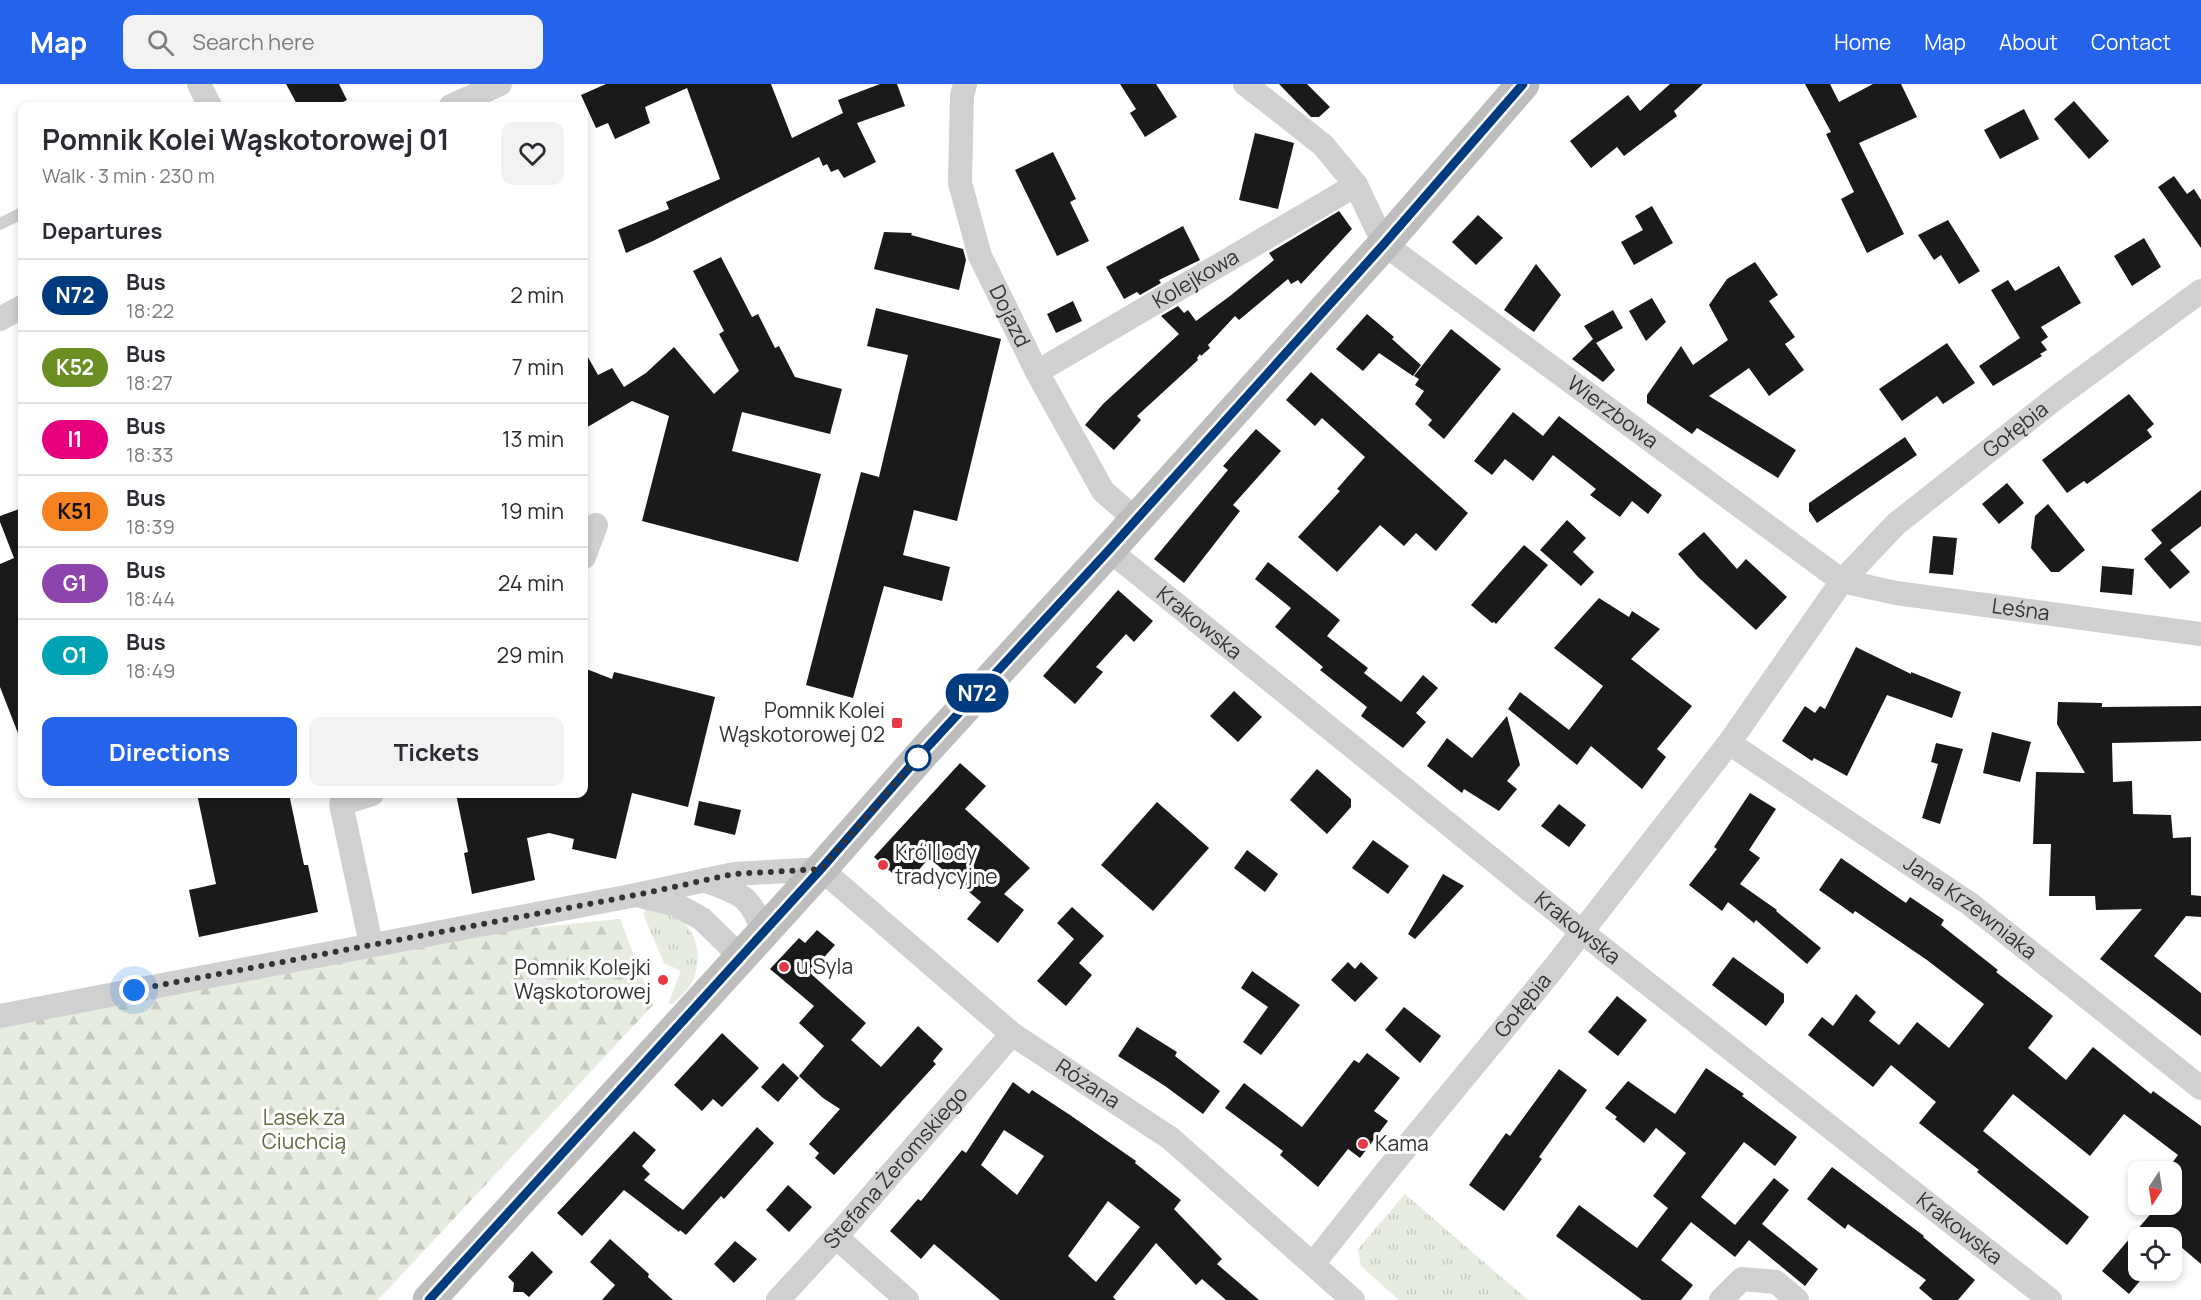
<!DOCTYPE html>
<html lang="en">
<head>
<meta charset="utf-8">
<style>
	body { margin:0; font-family:Manrope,sans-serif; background:#f2f2f3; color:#2b2b33; height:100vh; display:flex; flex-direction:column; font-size:22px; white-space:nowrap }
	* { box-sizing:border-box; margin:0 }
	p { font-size:20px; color:#7c7c81 }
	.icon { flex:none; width:33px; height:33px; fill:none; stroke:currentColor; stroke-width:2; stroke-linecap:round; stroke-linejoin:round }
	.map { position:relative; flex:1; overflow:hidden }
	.side { position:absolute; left:18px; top:18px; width:570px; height:696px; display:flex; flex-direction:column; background:#fff; border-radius:12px; box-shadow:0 3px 9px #0003 }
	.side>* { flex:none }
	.badge { padding:0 12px; border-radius:20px; font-size:21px; line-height:39px }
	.needle { width:39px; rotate:192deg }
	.tools { position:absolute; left:2128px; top:1077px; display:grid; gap:12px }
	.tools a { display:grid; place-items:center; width:54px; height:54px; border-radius:12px; background:#fff; box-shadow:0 3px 9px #0003; font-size:30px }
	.you { position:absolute; width:30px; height:30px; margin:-15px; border:4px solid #fff; border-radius:50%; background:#1a73e8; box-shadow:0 0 0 9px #1a73e833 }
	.map>.badge { position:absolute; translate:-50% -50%; box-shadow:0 0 0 3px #fff }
	h2 { padding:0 24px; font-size:22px; line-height:54px }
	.round { display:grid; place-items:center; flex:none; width:63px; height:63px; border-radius:12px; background:#f2f2f3 }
	.headline { display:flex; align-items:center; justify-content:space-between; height:102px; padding:0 24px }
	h1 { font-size:28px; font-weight:700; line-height:45px }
	.primary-button { display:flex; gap:12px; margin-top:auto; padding:12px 24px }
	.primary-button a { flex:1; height:69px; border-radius:12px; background:#2563eb; color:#fff; font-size:24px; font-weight:700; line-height:69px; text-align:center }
	.primary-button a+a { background:#f2f2f3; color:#2b2b33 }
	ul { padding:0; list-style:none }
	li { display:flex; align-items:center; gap:18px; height:72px; padding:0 24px; border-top:2px solid #e1e1e2 }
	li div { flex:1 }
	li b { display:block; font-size:22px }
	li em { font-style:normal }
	li .badge { min-width:66px; font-weight:700; text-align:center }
	header { display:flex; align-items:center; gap:36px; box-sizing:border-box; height:84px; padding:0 30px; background:#2563eb; color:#fff }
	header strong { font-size:28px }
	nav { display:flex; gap:33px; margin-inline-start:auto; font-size:21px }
	.search { width:420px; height:54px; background:#f2f2f3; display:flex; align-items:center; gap:15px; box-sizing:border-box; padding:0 21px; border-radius:12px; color:#7c7c81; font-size:22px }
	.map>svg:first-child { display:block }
	.grass { fill:url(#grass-tufts) }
	.forest { fill:url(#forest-firs) }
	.building { fill:#1a1a1a; fill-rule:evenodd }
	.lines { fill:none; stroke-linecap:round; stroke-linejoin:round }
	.lane { stroke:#d0d0d0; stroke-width:12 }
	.street { stroke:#d0d0d0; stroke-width:24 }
	.secondary { stroke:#bdbdbd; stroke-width:33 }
	.line-casing { stroke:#fff; stroke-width:14 }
	.line { stroke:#003b80; stroke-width:9 }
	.walk { stroke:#333; stroke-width:6; stroke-dasharray:0 10.8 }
	.poi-dot { fill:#e63946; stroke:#fff; stroke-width:2 }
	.stop-dot { fill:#fff; stroke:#003b80; stroke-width:3 }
	.labels { text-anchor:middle; stroke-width:6; stroke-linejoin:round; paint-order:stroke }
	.street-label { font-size:21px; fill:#333; stroke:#fff }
	.poi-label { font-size:21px; fill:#333; stroke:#fff; text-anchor:start }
	.park-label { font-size:21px; fill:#56703f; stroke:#fff }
</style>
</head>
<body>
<header>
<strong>Map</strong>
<div class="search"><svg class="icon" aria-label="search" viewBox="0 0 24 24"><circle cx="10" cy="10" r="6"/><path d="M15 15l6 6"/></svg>Search here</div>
<nav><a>Home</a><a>Map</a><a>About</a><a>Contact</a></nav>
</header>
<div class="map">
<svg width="2201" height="1216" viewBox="0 0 2201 1216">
	<defs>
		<pattern id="grass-tufts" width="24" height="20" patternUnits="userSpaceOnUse" patternTransform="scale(1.5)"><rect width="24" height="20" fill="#e6ecdf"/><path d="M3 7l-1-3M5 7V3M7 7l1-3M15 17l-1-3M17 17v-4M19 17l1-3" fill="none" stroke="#c6cbc0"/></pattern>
		<pattern id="forest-firs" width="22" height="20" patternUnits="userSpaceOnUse" patternTransform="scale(1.5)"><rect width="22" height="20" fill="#e6ecdf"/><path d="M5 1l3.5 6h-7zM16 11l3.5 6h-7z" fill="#c6cbc0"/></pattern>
	</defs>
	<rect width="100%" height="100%" fill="#fff"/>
	<g class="grass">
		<path d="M 645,825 C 657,826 669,828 680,835 C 700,850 703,884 689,903 C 684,909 678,915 673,920 L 668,920 L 681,887 L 664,879 L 644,832 Z"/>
		<polygon points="1405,1110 1528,1216 1399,1216 1361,1182 1358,1165"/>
	</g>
	<polygon class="forest" points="620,835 653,921 378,1216 0,1216 0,932 371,860"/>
	<g class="building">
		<polygon points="286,0 339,0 347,16 335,22 298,22"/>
		<polygon points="606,0 771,0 792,54 843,29 838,16 880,0 897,0 905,22 857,39 876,78 844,94 838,85 831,88 827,80 823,82 819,73 653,157 626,169 618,146 669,125 666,118 720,95 687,4 645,23 650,39 615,55 608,39 596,44 581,11"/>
		<polygon points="1120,0 1156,0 1177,33 1145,53 1130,29 1136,25"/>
		<polygon points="1279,0 1307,0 1330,23 1319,33 1311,33"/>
		<polygon points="1670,0 1703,0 1674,27 1677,32 1624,72 1617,63 1591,84 1570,57 1628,11 1640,27"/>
		<polygon points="1805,0 1830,0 1839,18 1873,0 1901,0 1917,33 1859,59 1904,150 1867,169 1841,115 1854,108 1826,50 1831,48"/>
		<polygon points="2074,17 2109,57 2089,75 2054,35"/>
		<polygon points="2024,25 2039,55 2000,75 1984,46"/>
		<polygon points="1255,49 1294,59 1278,125 1239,116"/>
		<polygon points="1053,68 1076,115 1070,118 1089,157 1057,172 1015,86"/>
		<polygon points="2174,92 2187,110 2194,105 2201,116 2201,164 2158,103"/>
		<polygon points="1652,122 1673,159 1634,181 1621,158 1643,146 1635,132"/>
		<polygon points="1339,127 1352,145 1301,200 1298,196 1291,200 1288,195 1239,236 1235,232 1208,261 1210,264 1201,272 1200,270 1197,274 1198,276 1137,332 1141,336 1114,366 1085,341 1103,320 1179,250 1161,232 1178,222 1184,229 1188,226 1196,237 1230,212 1274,176 1269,169"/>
		<polygon points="1478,131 1503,154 1476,181 1452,158"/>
		<polygon points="1948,136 1980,187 1959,200 1941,171 1934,176 1918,151"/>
		<polygon points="1183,142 1200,176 1159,196 1161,199 1140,211 1137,208 1124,215 1106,183"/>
		<polygon points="884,148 912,149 911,151 963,165 966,176 959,206 874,185"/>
		<polygon points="2144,154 2161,183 2132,202 2114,172"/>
		<polygon points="721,173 752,233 758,230 775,264 779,262 795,293 842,305 830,350 742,328 732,367 821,390 798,478 642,437 669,332 632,317 584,345 584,266 598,291 612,284 624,303 646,289 674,263 714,310 739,287 719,250 724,247 693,187"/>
		<polygon points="1755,178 1778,211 1769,217 1795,253 1785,260 1804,286 1769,312 1749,284 1709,312 1796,366 1778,394 1697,344 1692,350 1647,319 1647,311 1681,262 1693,281 1728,256 1709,221 1727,195"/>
		<polygon points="1536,180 1561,211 1534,248 1504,226"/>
		<polygon points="2059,182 2081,219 2041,243 2048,253 2041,258 2047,266 2040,270 2042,272 1993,302 1979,282 2020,254 1991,206 2008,196 2015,207"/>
		<polygon points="1652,214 1666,238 1646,257 1629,227"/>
		<polygon points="1073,217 1082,237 1056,249 1047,230"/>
		<polygon points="876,224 1001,255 957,437 914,426 903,471 950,483 942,517 884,502 853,614 806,601 861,388 879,393 908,271 867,262"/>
		<polygon points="1613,226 1623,244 1596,259 1594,256 1615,286 1603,298 1572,275 1593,255 1584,242"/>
		<polygon points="1367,230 1394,253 1392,255 1421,281 1413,292 1379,269 1363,287 1336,265"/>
		<polygon points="1451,245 1501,285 1444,355 1428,341 1432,336 1415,320 1424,307 1415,301 1419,295 1414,292"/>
		<polygon points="1947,259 1975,299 1943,320 1937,312 1902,337 1879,305"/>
		<polygon points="1311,288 1468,429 1436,467 1416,449 1404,462 1380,441 1337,488 1298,453 1340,407 1337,405 1365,373 1322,334 1315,342 1286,316"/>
		<polygon points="2129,310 2154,340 2147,346 2152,353 2087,400 2084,397 2067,409 2042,376"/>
		<polygon points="1513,328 1543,352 1559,332 1662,411 1648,430 1632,417 1620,433 1590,411 1596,405 1553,371 1533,397 1505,375 1492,391 1474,377"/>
		<polygon points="1256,345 1281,367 1233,421 1240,427 1184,499 1154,475 1228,386 1223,382"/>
		<polygon points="1905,353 1917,371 1817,439 1809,427 1809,419"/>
		<polygon points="2007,399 2024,419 1999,440 1982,420"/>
		<polygon points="2201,406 2201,442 2170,466 2190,488 2170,505 2144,475 2162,459 2151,446"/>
		<polygon points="2048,420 2085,466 2059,488 2051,488 2031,464 2035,432"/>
		<polygon points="22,424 22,657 21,657 0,603 0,480 14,474 0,438 0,432"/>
		<polygon points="1567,436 1586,454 1573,468 1594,488 1581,502 1540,466"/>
		<polygon points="1704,448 1737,485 1746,475 1787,513 1756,546 1698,493 1678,470"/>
		<polygon points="1933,452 1957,454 1953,491 1929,489"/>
		<polygon points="1524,461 1548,481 1496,540 1494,538 1492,539 1471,521"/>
		<polygon points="1268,478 1340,536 1327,552 1368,584 1364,589 1401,618 1423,591 1438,604 1416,629 1426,638 1403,664 1361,632 1367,623 1320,586 1323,583 1275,543 1291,524 1255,495"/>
		<polygon points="2102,482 2134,485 2132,511 2100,508"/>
		<polygon points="1118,506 1153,537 1134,558 1126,550 1096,583 1103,588 1075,620 1043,592"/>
		<polygon points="1599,514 1629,533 1632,527 1660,545 1631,575 1692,622 1657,665 1666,673 1642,705 1591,662 1577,681 1508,625 1520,608 1569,646 1603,602 1554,564"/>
		<polygon points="1856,563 1911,590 1911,588 1961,608 1952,634 1887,611 1847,692 1814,674 1812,677 1782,657 1805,622 1815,629 1820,622 1825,625"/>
		<polygon points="584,584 612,595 614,588 715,613 688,723 632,709 616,775 572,765 574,755 549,749 527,754 535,796 472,810 464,769 468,768 456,710 584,710"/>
		<polygon points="1234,607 1262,633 1238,658 1210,632"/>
		<polygon points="2058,618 2102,619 2102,623 2201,622 2201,657 2112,659 2113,698 2132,697 2133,730 2171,731 2173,754 2191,753 2191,811 2201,812 2201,833 2186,832 2154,872 2201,909 2201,952 2100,875 2142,825 2096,826 2095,812 2049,812 2051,760 2033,760 2036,688 2085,689 2057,640"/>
		<polygon points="1507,632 1520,681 1507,697 1517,705 1499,727 1464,705 1462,709 1427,682 1447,654 1472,674"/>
		<polygon points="1992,648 2031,658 2020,698 1983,689"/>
		<polygon points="1936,659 1963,665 1940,740 1922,734 1938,680 1931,678"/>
		<polygon points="960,679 986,702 965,725 1030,784 1004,810 1024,826 998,859 967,835 981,818 929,774 906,801 874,773"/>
		<polygon points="1317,685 1351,715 1351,723 1327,750 1290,716"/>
		<polygon points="1750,709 1776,725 1749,766 1760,774 1740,800 1777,826 1776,827 1821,864 1807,880 1756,836 1754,839 1728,818 1722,827 1689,801 1717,765 1714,763"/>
		<polygon points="197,710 289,710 304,781 308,781 318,828 199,853 189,806 216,800"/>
		<polygon points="699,717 741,726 735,751 694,741"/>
		<polygon points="1157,718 1209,764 1153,827 1101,781"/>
		<polygon points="1559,720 1586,741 1569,763 1541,742"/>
		<polygon points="1373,756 1409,782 1388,810 1352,784"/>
		<polygon points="1247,766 1278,790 1265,808 1234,784"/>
		<polygon points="1841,774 1906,819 1910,813 1944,836 1941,841 1998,886 1996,888 2053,932 2028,964 2066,996 2093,963 2151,1010 2153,1007 2201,1042 2201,1180 2174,1157 2172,1159 2172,1154 2139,1154 2139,1186 2149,1186 2129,1210 2102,1187 2159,1120 2172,1120 2172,1079 2178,1071 2124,1030 2090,1072 2013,1010 1983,1047 2089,1133 2067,1161 1977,1088 1979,1086 1919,1039 1936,1018 1908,995 1891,981 1873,1003 1808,951 1822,933 1833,942 1856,910 1876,928 1869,937 1899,961 1917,938 1949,964 1984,920 1927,876 1855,827 1853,830 1819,806"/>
		<polygon points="1443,790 1464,802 1415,855 1408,850"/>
		<polygon points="1072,823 1104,852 1079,879 1092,891 1066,922 1037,897 1074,855 1057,839"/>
		<polygon points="817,846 835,861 810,889 866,939 851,956 881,983 918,942 943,965 933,977 936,980 834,1091 815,1074 819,1069 809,1060 840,1025 823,1014 799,992 824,962 799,939 814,922 770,885 799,854 805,859"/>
		<polygon points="1733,873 1784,910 1784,918 1766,942 1712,901"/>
		<polygon points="1348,878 1355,885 1361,878 1378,894 1355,918 1331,896"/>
		<polygon points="1252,887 1300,921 1261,971 1243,958 1268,923 1241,904"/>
		<polygon points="1617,912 1647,936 1618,972 1588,948"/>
		<polygon points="1404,923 1441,952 1420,979 1385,946"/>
		<polygon points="1137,943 1177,968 1175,972 1220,1007 1203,1030 1165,1002 1118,972"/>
		<polygon points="722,949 759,984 722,1023 713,1015 702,1027 674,1001"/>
		<polygon points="1367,969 1400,994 1374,1027 1388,1037 1360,1074 1348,1065 1318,1103 1280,1071 1283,1067 1225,1024 1244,999 1302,1043 1354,976 1359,979"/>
		<polygon points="783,979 799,994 778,1018 761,1003"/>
		<polygon points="1706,984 1744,1010 1742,1012 1797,1053 1775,1082 1744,1058 1701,1113 1735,1141 1774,1094 1789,1106 1762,1140 1818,1185 1805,1202 1749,1156 1735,1173 1691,1138 1661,1176 1693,1201 1681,1216 1642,1216 1556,1152 1579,1121 1637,1164 1668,1124 1653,1112 1686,1069 1656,1044 1644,1059 1615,1035 1617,1033 1605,1024 1628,997 1675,1030"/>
		<polygon points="1559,985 1587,1006 1539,1073 1542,1075 1504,1127 1469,1101 1506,1049 1510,1052"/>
		<path d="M 1013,998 L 1029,1010 L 1032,1006 L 1070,1031 L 1136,1077 L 1135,1079 L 1181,1116 L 1174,1125 L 1222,1175 L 1217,1180 L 1259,1216 L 1226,1216 L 1202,1195 L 1196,1201 L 1156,1159 L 1113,1213 L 1116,1216 L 1000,1216 L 934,1160 L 921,1175 L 890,1147 L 918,1115 L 921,1117 L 962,1066 L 966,1069 ZM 1004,1046 L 1044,1072 L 1017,1111 L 981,1081 ZM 1108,1117 L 1140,1143 L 1096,1198 L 1068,1172 Z"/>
		<polygon points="757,1043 774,1059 724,1115 721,1112 686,1151 680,1146 679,1148 624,1106 582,1152 557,1129 634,1047 656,1066 642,1082 650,1090 644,1096 683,1126"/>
		<polygon points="1832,1083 1924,1152 1923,1153 1975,1196 1958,1216 1933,1216 1919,1204 1926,1196 1848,1140 1845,1145 1807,1115"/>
		<polygon points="788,1101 812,1123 789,1148 766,1126"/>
		<polygon points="610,1155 649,1190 648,1193 673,1216 602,1216 615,1201 590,1178"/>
		<polygon points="735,1157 757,1175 734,1199 714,1180"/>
		<polygon points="532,1167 553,1188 529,1213 523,1208 513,1208 514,1199 508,1193"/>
	</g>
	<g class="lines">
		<polyline class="lane" points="0,140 22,129"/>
		<g class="street">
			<polyline points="199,0 210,22"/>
			<path id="s1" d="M 965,0 L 962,12 L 960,99 L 980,172 L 1037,288 L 1103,407 L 1136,436"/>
			<path id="s2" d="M 1245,0 L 1323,61 L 1356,101 L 1384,160 L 1842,497 L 1896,509 L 2201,550"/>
			<polyline points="451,22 500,0"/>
			<polyline points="0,235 22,223"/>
			<path id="s3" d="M 1037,288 L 1356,101"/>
			<path id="s4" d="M 1109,466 L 1582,848 L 2050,1216"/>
			<polyline points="584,473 596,441"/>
			<path id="s5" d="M 1729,659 L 1970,820 L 2201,1004"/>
			<path d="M 704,796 C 739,810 750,809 763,848"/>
			<polyline points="644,813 675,820 702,835 741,873"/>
			<polyline points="371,860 341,720 372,710"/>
			<path id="s6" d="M 0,932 L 636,811 L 734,790 L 821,785 L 1012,950 L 1170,1054 L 1353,1216"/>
			<polyline points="836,1153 907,1216"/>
			<path id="s7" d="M 1313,1180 L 1390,1083 L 1553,885 L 1729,659 L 1842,497 L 1896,440 L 2057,313 L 2201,207"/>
			<path id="s8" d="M 778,1216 L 836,1153 L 1012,950"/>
			<polyline points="1721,1216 1742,1195 1776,1198 1797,1216"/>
		</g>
		<polyline class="secondary" points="429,1216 821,785 923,669 1109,466 1384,160 1523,0"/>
	</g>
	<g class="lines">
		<defs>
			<polyline id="line" points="429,1216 821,785 922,669 1109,466 1384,160 1523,0"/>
		</defs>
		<use href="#line" class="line-casing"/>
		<use href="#line" class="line"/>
		<polyline class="walk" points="134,906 636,811 734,790 821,785 922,669 918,674"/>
	</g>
	<g class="poi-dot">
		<rect x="891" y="633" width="12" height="12" rx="3"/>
		<circle cx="883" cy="781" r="6"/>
		<circle cx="784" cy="883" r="6"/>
		<circle cx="663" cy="896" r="6"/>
		<circle cx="1363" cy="1060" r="6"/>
	</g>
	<circle class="stop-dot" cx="918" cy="674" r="12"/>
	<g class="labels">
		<g class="street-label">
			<text dy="7" stroke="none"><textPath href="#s3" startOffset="184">Kolejkowa</textPath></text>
			<text dy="7" stroke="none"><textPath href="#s1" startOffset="242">Dojazd</textPath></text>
			<text dy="7" stroke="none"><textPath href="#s2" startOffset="500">Wierzbowa</textPath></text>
			<text dy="7" stroke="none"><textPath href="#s7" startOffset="1095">Gołębia</textPath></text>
			<text dy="7" stroke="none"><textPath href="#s2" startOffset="966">Leśna</textPath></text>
			<text dy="7" stroke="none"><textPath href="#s4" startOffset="116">Krakowska</textPath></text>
			<text dy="7" stroke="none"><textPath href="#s5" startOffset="292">Jana Krzewniaka</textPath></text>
			<text dy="7" stroke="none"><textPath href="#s4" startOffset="602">Krakowska</textPath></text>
			<text dy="7" stroke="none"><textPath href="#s7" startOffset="333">Gołębia</textPath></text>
			<text dy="7" stroke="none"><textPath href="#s6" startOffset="1178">Różana</textPath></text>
			<text dy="7" stroke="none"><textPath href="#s8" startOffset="177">Stefana Żeromskiego</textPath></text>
			<text dy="7" stroke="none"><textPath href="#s4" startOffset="1088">Krakowska</textPath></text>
		</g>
		<g class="poi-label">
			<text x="885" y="634" text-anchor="end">Pomnik Kolei<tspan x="885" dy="24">Wąskotorowej 02</tspan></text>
			<text x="895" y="776">Król lody<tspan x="895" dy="24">tradycyjne</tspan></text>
			<text x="796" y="890">u Syla</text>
			<text x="651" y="891" text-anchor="end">Pomnik Kolejki<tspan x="651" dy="24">Wąskotorowej</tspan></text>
			<text x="1375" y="1067">Kama</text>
		</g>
		<g class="park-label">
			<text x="304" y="1041">Lasek za<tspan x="304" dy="24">Ciuchcią</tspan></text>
		</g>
	</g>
</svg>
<div class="tools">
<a><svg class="needle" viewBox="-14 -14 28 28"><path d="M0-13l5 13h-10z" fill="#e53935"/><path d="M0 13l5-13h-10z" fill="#7c7c81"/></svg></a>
<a><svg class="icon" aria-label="locate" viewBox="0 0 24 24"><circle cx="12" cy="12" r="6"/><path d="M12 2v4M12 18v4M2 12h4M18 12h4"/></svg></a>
</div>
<div class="you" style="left:134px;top:906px"></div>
<b class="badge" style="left:977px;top:609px;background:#003b80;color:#fff">N72</b>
<section class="side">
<div class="headline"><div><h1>Pomnik Kolei Wąskotorowej 01</h1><p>Walk · 3 min · 230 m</p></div><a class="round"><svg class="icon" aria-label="heart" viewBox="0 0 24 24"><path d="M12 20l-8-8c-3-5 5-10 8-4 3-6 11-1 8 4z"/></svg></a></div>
<h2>Departures</h2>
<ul>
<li><span class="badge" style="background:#003b80;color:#fff">N72</span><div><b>Bus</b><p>18:22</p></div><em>2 min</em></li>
<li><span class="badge" style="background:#6b8e23;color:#fff">K52</span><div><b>Bus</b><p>18:27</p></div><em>7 min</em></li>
<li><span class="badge" style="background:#e6007e;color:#fff">I1</span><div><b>Bus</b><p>18:33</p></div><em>13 min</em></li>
<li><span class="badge" style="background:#f58220;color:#111">K51</span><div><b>Bus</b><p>18:39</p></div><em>19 min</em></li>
<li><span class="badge" style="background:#8e44ad;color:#fff">G1</span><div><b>Bus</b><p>18:44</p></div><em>24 min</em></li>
<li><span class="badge" style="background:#00a3b4;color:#fff">O1</span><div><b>Bus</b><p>18:49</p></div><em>29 min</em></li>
</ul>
<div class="primary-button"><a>Directions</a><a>Tickets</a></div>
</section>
</div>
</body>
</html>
